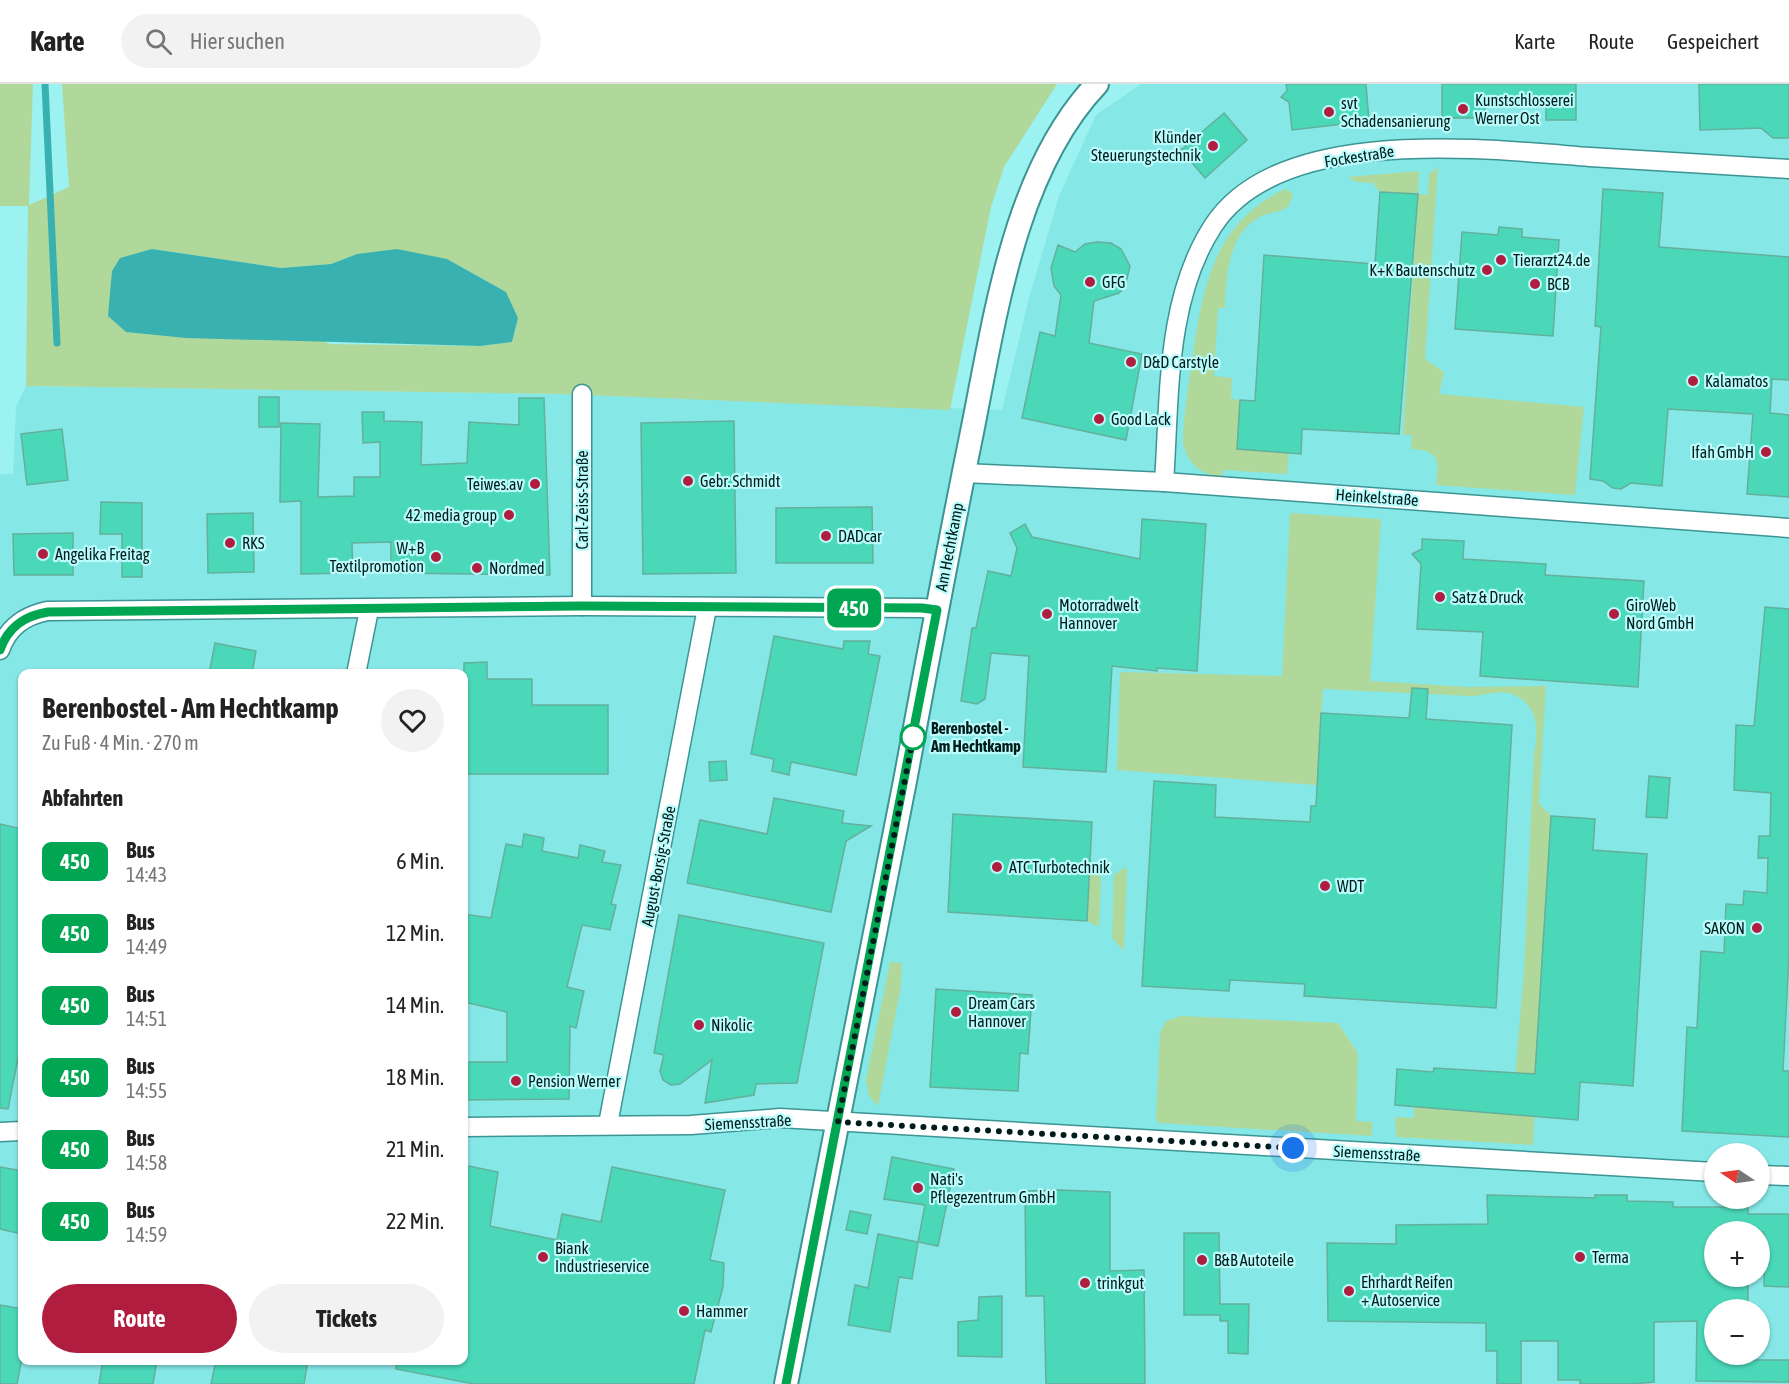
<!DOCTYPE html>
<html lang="de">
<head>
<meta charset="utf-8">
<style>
	body { margin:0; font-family:"Asap Condensed",sans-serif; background:#f2f2f2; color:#222; height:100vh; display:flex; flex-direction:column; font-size:22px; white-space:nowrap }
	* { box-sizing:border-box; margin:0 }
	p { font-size:20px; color:#767676 }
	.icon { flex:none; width:33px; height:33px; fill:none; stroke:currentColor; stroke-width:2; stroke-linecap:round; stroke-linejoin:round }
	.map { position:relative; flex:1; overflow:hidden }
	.drawer { position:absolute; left:18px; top:585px; width:450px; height:696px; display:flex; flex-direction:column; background:#fff; border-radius:12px; box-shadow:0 2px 4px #0004 }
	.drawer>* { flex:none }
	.badge { padding:0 12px; border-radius:9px; font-size:21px; line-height:39px }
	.needle { width:39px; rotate:283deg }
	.controls { position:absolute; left:1704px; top:1059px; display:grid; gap:12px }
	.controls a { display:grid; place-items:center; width:66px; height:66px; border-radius:50%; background:#fff; box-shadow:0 2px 4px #0004; font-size:30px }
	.you { position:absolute; width:30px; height:30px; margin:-15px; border:4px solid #fff; border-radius:50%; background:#1a73e8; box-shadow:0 0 0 9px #1a73e833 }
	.map>.badge { position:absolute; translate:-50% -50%; box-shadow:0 0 0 3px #fff }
	h2 { padding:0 24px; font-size:22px; line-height:54px }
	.round { display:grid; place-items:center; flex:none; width:63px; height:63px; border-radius:32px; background:#f2f2f2 }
	.summary { display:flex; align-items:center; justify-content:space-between; height:102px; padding:0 24px }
	h1 { font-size:28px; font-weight:700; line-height:45px }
	.cta { display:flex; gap:12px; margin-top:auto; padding:12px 24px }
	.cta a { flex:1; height:69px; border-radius:36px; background:#b01d3f; color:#fff; font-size:24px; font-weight:700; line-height:69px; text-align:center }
	.cta a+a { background:#f2f2f2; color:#222 }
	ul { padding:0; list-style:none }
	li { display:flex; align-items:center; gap:18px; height:72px; padding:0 24px }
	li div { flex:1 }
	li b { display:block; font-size:22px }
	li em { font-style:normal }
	li .badge { min-width:66px; font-weight:700; text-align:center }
	header { display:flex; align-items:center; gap:36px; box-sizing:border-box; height:84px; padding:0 30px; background:#fff; border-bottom:2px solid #e0e0e0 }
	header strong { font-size:28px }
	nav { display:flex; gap:33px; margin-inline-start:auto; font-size:21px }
	.search { width:420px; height:54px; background:#f2f2f2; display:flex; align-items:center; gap:15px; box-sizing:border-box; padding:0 21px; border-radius:33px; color:#767676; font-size:22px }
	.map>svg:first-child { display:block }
	.built { fill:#86e7e7; fill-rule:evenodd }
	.green { fill:#b0d89b; fill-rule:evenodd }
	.water { fill:#3ab1b1 }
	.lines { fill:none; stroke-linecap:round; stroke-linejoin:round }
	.stream { stroke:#3ab1b1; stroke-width:7 }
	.building { fill:#4ad8b9; stroke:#63b09c; stroke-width:1.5 }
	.minor-casing { stroke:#3c9494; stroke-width:21 }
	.tertiary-casing { stroke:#3c9494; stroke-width:26 }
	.minor { stroke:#fff; stroke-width:18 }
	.tertiary { stroke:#fff; stroke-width:22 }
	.line-casing { stroke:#fff; stroke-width:14 }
	.line { stroke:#00a651; stroke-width:9 }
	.walk { stroke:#011c1c; stroke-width:6; stroke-dasharray:0 10.8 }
	.poi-dot { fill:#b01d3f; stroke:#b9fcfb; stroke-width:2 }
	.stop-dot { fill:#fff; stroke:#00a651; stroke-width:3 }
	.labels { text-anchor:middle; stroke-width:4.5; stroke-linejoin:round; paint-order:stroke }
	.poi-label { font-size:16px; fill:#011c1c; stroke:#b9fcfb; text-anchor:start }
	.street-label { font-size:16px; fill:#011c1c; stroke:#b9fcfb }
	.stop-label { font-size:16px; font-weight:bold; fill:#011c1c; stroke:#b9fcfb; text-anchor:start }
</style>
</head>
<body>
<header>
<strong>Karte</strong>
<div class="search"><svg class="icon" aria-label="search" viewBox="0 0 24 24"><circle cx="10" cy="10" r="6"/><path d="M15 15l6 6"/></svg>Hier suchen</div>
<nav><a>Karte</a><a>Route</a><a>Gespeichert</a></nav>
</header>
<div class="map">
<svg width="1789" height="1300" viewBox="0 0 1789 1300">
	<rect width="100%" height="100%" fill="#9cf2f1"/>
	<path class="built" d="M 1141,0 L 1789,0 L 1789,1300 L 0,1300 L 0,390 L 13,390 L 16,323 L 26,302 L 561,310 L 1002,326 L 1029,214 L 1059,112 L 1096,31 ZM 22,590 L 464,590 L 464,1276 L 22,1276 ZM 1714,1070 L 1760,1070 L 1760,1114 L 1714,1114 ZM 1714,1148 L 1760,1148 L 1760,1192 L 1714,1192 ZM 1714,1226 L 1760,1226 L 1760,1270 L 1714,1270 Z"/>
	<g class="green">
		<path d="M 0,0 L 33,0 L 29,121 L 69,103 L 62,0 L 1057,0 L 1004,83 L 991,123 L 950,326 L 561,310 L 26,302 L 28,122 L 0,122 ZM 152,165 L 281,184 L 331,180 L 357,170 L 447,175 L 506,208 L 518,235 L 512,258 L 480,262 L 329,260 Z"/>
		<path d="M 1438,83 L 1425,275 L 1444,288 L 1439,310 L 1584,323 L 1575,411 L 1436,401 C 1439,375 1440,367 1411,365 L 1412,351 L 1403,351 L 1418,111 L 1380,108 L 1373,99 L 1356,98 L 1348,93 L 1419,87 L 1418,110 L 1428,111 L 1429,90 Z"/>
		<path d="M 1285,105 L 1293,110 L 1289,122 C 1280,129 1268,128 1258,134 C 1228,150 1226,194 1225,224 L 1218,224 L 1214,292 L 1232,294 L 1231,315 L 1240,316 L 1237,365 L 1289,369 L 1287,390 L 1223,386 L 1223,393 C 1201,391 1189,381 1183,360 C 1183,333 1188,305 1192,278 C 1202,206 1212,140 1285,105 Z"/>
		<path d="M 1290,429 L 1381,435 L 1370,597 L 1468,603 L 1546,602 L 1539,719 L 1551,732 L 1533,1061 L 1396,1053 L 1395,1033 L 1414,1034 L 1415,1006 L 1432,1008 L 1431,1025 L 1512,1030 L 1524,887 L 1534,669 C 1539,646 1538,620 1512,610 C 1499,605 1485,612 1471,612 C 1422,610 1372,607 1323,605 L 1317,701 L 1117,686 L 1120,588 L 1282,592 Z"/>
		<polygon points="1124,784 1127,784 1124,867 1112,854 1114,791"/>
		<polygon points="1090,788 1098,788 1101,795 1099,843 1087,837"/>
		<polygon points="890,878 902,879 901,902 878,1022 869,1012 866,996"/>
		<polygon points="1181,932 1338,939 1358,969 1356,1037 1372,1038 1372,1052 1159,1039 1156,1035 1160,949 1166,937"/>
	</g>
	<polygon class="water" points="152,165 281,184 331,180 357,170 397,165 447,175 506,208 518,234 512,258 480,262 186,254 126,248 108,232 112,187 120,174"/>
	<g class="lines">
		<polyline class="stream" points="45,0 57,259"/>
	</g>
	<g class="building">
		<polygon points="1286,0 1366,0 1369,37 1292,46 1289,18 1281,13 1287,7"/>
		<polygon points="1442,0 1576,0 1576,36 1546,36 1546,22 1485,22 1485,34 1442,34"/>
		<polygon points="1699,0 1789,0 1789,54 1773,54 1761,44 1700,46"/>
		<polygon points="1224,29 1247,56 1205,94 1181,66"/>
		<polygon points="1603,105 1663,109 1659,163 1789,173 1789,296 1772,295 1770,329 1789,331 1789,413 1747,410 1753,330 1668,325 1662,402 1631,399 1621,405 1613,404 1603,397 1590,395 1601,243 1595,242"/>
		<polygon points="1380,108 1418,110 1399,350 1302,345 1301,370 1237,365 1240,316 1255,317 1264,171 1375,180"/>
		<polygon points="1499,143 1522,145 1522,153 1559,156 1553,252 1455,245 1462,148 1498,151"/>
		<polygon points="1097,158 1111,159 1121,165 1130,182 1125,203 1119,209 1094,217 1089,259 1142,270 1126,356 1022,334 1040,248 1055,252 1061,211 1054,202 1051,184 1058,161 1075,168 1085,160"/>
		<rect x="259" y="313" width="20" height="30"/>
		<polygon points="519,314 544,314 550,491 391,489 391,458 352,459 353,489 301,490 301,417 280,418 281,339 320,340 318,413 354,412 354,393 380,393 380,358 363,359 362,328 384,328 384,337 422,338 421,381 467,379 469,338 519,341"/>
		<polygon points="734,337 736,489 643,490 641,339"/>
		<polygon points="62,345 68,396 27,401 21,350"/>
		<polygon points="101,418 142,419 142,493 122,493 122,450 100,450"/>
		<polygon points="872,423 873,479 776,479 776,424"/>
		<polygon points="253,429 254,488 208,489 207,430"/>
		<polygon points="1142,435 1206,440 1197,587 1157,584 1157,587 1112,582 1106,688 1023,683 1029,572 991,569 985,615 977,620 961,617 972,544 976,544 988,487 1011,492 1017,464 1010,449 1025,440 1032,453 1140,475"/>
		<polygon points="73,449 73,491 14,491 13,450"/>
		<polygon points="1422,455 1464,457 1463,475 1546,480 1545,491 1644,497 1638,603 1480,592 1483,548 1417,545 1421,480 1412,470 1422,465"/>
		<polygon points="1765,523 1789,525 1789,871 1783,987 1789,987 1789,1053 1682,1047 1687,943 1697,944 1701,867 1724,869 1726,820 1743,821 1744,807 1767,809 1768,774 1758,774 1759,752 1770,752 1771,709 1734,706 1736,641 1754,642"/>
		<polygon points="774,552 843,565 844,557 870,557 868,570 880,572 856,691 791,678 789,691 772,687 774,675 751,670"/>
		<polygon points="215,559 256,567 252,590 209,590"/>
		<polygon points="487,578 487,595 532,595 532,621 608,621 608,690 464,690 464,579"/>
		<polygon points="1412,604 1428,605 1426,635 1512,641 1496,924 1304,912 1305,900 1230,896 1229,907 1142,902 1154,697 1216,701 1215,733 1310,738 1311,722 1316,722 1321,629 1409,634"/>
		<polygon points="726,677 727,696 710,697 709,678"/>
		<polygon points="1649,692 1670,694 1667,734 1646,733"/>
		<polygon points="774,714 844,727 842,739 871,742 846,757 831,828 687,799 700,736 767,750"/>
		<polygon points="953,730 1092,738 1087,837 948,828"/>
		<polygon points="1551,732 1595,735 1593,766 1647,770 1633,1002 1580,998 1578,1036 1395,1021 1397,985 1433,988 1434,984 1535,990"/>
		<polygon points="0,740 22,745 22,954 8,1025 0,1024"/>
		<polygon points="524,750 544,754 542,767 578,774 580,761 605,767 602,778 621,781 611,820 616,821 610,846 582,841 567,903 584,907 576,944 570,942 569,1015 464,1016 464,978 507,978 507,928 464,918 464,830 491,834 506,760 522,763"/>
		<polygon points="679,831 824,859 797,999 756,1000 754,1011 705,1019 712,976 680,1000 671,1001 663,996 660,987 664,971 654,969"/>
		<polygon points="936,905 1032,911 1028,970 1020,969 1018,1007 930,1003"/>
		<polygon points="892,1073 954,1085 938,1162 918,1158 925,1121 884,1115"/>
		<polygon points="464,1081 498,1088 490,1142 557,1156 562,1130 601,1138 612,1083 725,1106 710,1176 724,1179 723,1203 711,1248 705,1246 694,1300 474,1300 396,1285 397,1276 464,1276"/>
		<polygon points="0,1083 22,1087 22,1150 0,1145"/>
		<polygon points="1059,1106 1110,1108 1110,1187 1144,1186 1145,1300 1046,1300 1044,1212 1026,1212 1025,1107"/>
		<polygon points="1487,1111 1595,1114 1595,1111 1627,1111 1627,1117 1673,1118 1673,1123 1748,1123 1748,1130 1789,1130 1789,1203 1764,1202 1764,1148 1714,1148 1714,1192 1748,1192 1748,1226 1714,1226 1714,1270 1748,1270 1747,1276 1789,1276 1789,1298 1696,1297 1697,1237 1654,1238 1654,1298 1631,1300 1580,1300 1580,1296 1558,1296 1558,1257 1521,1257 1521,1300 1497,1300 1497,1267 1486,1267 1486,1239 1328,1237 1327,1159 1396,1160 1396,1141 1488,1140"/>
		<polygon points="850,1127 871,1131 867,1150 846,1146"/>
		<polygon points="1184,1149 1219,1149 1220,1220 1249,1220 1248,1270 1228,1269 1228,1237 1220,1237 1220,1231 1184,1231"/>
		<polygon points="878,1150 918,1158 912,1195 899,1193 890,1248 848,1241 855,1201 868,1204"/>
		<polygon points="1002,1212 1002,1273 958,1272 958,1238 978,1236 979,1213"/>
		<polygon points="0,1221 22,1225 22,1274 17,1300 0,1300"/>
		<polygon points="103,1276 157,1276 153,1300 99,1300"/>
		<polygon points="216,1276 308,1276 304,1300 211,1300"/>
	</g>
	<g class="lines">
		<defs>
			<g id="minor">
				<polyline points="964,389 1164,398 1789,444"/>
				<path d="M 1164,398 C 1170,314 1165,216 1213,142 C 1279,40 1485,65 1590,73 C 1656,77 1723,81 1789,85"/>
				<polyline points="582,522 582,310"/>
				<path d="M 0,566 C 8,543 24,532 47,527 L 582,522 L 922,524 L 937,526"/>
				<polyline points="356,590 369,526"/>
				<polyline points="608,1040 707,524"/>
				<polyline points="464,1043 691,1041 780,1034 1714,1088"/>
				<polyline points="0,1048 22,1047"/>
				<polyline points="1760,1091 1789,1092"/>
			</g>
			<path id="tertiary" d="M 786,1300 C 825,1099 866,898 905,697 C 926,584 947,471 970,358 C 994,242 1012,89 1097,0"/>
		</defs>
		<use href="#minor" class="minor-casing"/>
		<use href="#tertiary" class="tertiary-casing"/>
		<use href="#minor" class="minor"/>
		<use href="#tertiary" class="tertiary"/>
	</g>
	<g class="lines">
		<defs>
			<path id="line" d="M 0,566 C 8,543 24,532 48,528 L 582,522 L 922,524 L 937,526 L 786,1300"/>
		</defs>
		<use href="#line" class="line-casing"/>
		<use href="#line" class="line"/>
		<polyline class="walk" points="913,653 914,649 838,1038 1293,1064"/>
	</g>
	<g class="poi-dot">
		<circle cx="1463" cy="25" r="6"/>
		<circle cx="1329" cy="28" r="6"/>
		<circle cx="1213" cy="62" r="6"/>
		<circle cx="1501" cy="176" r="6"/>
		<circle cx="1487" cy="186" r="6"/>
		<circle cx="1090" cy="198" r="6"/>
		<circle cx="1535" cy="200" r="6"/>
		<circle cx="1131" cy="278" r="6"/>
		<circle cx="1693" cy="297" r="6"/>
		<circle cx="1099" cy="335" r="6"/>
		<circle cx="1766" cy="368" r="6"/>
		<circle cx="688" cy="397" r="6"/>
		<circle cx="535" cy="400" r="6"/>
		<circle cx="509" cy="431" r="6"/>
		<circle cx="826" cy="452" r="6"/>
		<circle cx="230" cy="459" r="6"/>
		<circle cx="43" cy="470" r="6"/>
		<circle cx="436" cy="473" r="6"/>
		<circle cx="477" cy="484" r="6"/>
		<circle cx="1440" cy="513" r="6"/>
		<circle cx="1047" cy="530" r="6"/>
		<circle cx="1614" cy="530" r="6"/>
		<circle cx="997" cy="783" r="6"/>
		<circle cx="1325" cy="802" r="6"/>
		<circle cx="1757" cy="844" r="6"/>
		<circle cx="956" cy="928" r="6"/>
		<circle cx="699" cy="941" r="6"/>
		<circle cx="516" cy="997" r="6"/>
		<circle cx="918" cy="1104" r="6"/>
		<circle cx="543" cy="1173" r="6"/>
		<circle cx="1580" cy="1173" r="6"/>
		<circle cx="1202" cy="1176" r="6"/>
		<circle cx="1085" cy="1199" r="6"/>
		<circle cx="1349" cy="1207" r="6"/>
		<circle cx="684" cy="1227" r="6"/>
	</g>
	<circle class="stop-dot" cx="913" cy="653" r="12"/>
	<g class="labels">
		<g class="poi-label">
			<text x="1475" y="22">Kunstschlosserei<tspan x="1475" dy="18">Werner Ost</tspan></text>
			<text x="1341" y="25">svt<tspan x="1341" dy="18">Schadensanierung</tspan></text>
			<text x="1201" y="59" text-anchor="end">Klünder<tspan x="1201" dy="18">Steuerungstechnik</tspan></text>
			<text x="1513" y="182">Tierarzt24.de</text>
			<text x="1475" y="192" text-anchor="end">K+K Bautenschutz</text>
			<text x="1102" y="204">GFG</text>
			<text x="1547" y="206">BCB</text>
			<text x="1143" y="284">D&amp;D Carstyle</text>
			<text x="1705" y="303">Kalamatos</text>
			<text x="1111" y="341">Good Lack</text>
			<text x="1754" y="374" text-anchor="end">Ifah GmbH</text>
			<text x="700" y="403">Gebr. Schmidt</text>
			<text x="523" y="406" text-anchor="end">Teiwes.av</text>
			<text x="497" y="437" text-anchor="end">42 media group</text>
			<text x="838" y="458">DADcar</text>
			<text x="242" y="465">RKS</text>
			<text x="424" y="470" text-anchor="end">W+B<tspan x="424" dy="18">Textilpromotion</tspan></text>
			<text x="55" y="476">Angelika Freitag</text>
			<text x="489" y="490">Nordmed</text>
			<text x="1452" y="519">Satz &amp; Druck</text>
			<text x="1059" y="527">Motorradwelt<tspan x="1059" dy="18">Hannover</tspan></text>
			<text x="1626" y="527">GiroWeb<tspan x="1626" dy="18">Nord GmbH</tspan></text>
			<text x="1009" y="789">ATC Turbotechnik</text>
			<text x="1337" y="808">WDT</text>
			<text x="1745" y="850" text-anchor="end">SAKON</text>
			<text x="968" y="925">Dream Cars<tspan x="968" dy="18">Hannover</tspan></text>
			<text x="711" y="947">Nikolic</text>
			<text x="528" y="1003">Pension Werner</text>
			<text x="930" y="1101">Nati's<tspan x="930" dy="18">Pflegezentrum GmbH</tspan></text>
			<text x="555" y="1170">Biank<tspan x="555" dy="18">Industrieservice</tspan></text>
			<text x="1592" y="1179">Terma</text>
			<text x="1214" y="1182">B&amp;B Autoteile</text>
			<text x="1361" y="1204">Ehrhardt Reifen<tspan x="1361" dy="18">+ Autoservice</tspan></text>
			<text x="1097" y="1205">trinkgut</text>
			<text x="696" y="1233">Hammer</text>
		</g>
		<g class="street-label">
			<text transform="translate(1359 72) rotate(-9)" y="6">Fockestraße</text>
			<text transform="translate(1377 413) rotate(4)" y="6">Heinkelstraße</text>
			<text transform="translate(582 416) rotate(-90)" y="6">Carl-Zeiss-Straße</text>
			<text transform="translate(949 463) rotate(-79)" y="6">Am Hechtkamp</text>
			<text transform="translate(658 782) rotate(-79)" y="6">August-Borsig-Straße</text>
			<text transform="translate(748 1038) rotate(-3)" y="6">Siemensstraße</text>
			<text transform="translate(1377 1069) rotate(3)" y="6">Siemensstraße</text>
		</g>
		<g class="stop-label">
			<text x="931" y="650">Berenbostel -<tspan x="931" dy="18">Am Hechtkamp</tspan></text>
		</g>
	</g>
</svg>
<div class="controls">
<a><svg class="needle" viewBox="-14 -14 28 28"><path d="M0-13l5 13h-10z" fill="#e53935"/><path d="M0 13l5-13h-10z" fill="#767676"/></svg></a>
<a>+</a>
<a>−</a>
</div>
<div class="you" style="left:1293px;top:1064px"></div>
<b class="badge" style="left:854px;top:524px;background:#00a651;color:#fff">450</b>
<section class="drawer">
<div class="summary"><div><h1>Berenbostel - Am Hechtkamp</h1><p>Zu Fuß · 4 Min. · 270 m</p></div><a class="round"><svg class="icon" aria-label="heart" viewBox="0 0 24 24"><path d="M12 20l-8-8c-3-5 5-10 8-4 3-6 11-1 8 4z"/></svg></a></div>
<h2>Abfahrten</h2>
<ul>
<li><span class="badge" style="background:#00a651;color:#fff">450</span><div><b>Bus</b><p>14:43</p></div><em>6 Min.</em></li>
<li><span class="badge" style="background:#00a651;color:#fff">450</span><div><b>Bus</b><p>14:49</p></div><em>12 Min.</em></li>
<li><span class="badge" style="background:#00a651;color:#fff">450</span><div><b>Bus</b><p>14:51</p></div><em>14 Min.</em></li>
<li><span class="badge" style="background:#00a651;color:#fff">450</span><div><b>Bus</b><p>14:55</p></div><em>18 Min.</em></li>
<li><span class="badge" style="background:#00a651;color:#fff">450</span><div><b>Bus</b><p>14:58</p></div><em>21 Min.</em></li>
<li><span class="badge" style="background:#00a651;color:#fff">450</span><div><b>Bus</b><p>14:59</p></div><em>22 Min.</em></li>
</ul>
<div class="cta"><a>Route</a><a>Tickets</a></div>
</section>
</div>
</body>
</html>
